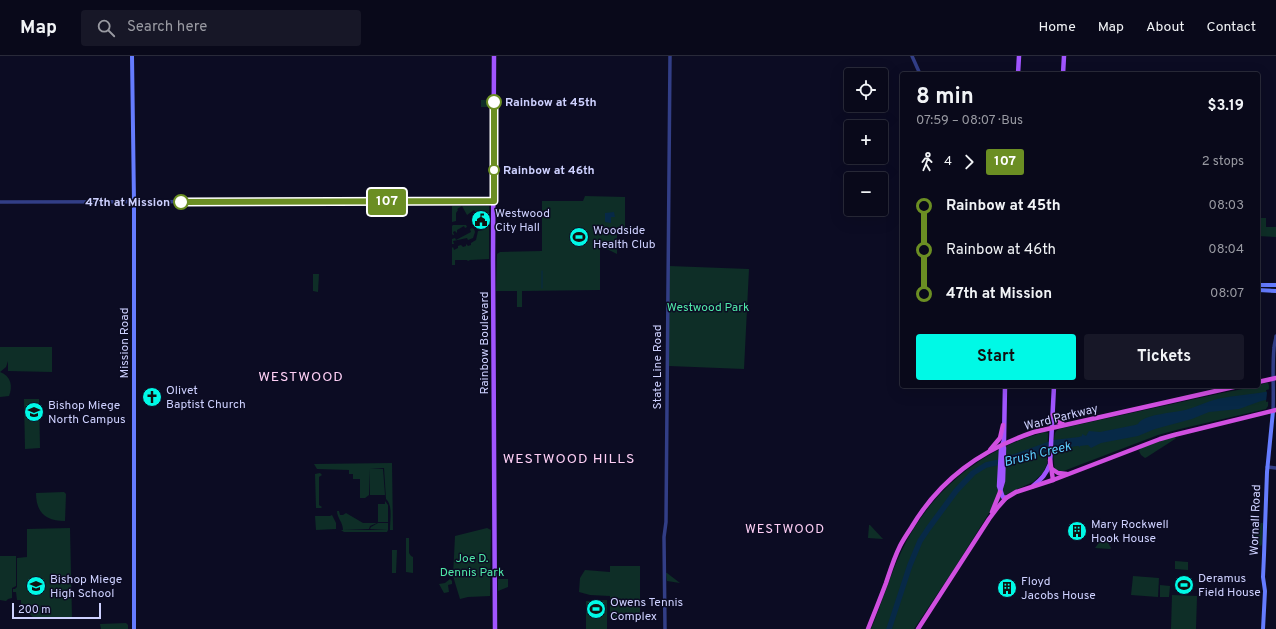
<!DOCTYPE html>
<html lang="en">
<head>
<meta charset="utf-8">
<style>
	body { margin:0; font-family:Overpass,sans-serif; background:#171727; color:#f1f3f6; height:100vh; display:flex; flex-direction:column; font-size:15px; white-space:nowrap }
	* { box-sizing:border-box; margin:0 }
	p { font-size:13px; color:#999aa2 }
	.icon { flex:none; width:22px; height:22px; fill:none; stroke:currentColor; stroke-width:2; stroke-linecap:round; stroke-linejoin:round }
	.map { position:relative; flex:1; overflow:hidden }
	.details { position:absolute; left:900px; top:16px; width:360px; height:316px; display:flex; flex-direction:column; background:#09091a; border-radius:4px; box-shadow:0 4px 16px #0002,0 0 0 1px #292a39 }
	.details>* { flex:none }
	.badge { padding:0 8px; border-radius:3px; font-size:14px; line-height:26px }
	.fabs { position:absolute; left:844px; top:12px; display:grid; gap:8px }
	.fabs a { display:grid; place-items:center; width:44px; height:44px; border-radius:4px; background:#09091a; box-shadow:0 4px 16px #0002,0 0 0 1px #292a39; font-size:20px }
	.scale { position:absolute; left:12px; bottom:10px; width:89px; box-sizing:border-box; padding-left:4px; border:2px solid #ced1ff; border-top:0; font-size:11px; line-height:14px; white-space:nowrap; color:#ced1ff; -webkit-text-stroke:3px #0c0c23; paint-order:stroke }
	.map>.badge { position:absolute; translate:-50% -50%; box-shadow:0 0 0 2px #fff }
	.legs { display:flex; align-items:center; gap:6px; height:44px; padding:0 16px; font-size:13px }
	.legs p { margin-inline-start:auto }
	.head { display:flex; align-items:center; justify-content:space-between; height:68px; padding:0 16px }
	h1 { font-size:22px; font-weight:700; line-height:30px }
	.cta { display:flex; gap:8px; margin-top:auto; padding:8px 16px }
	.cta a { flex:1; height:46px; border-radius:4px; background:#00f9e6; color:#111; font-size:16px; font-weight:700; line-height:46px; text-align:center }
	.cta a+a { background:#171727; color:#f1f3f6 }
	ul { padding:0 16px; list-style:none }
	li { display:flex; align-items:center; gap:14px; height:44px; font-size:15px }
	li i { display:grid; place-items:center; width:6px; height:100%; margin:0 5px; background:currentColor }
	li i::after { content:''; width:10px; height:10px; margin:-5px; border:3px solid; border-radius:50%; background:#09091a }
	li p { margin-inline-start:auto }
	li:first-child i { background:linear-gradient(#0000 50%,currentColor 0) }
	li:last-child i { background:linear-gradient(currentColor 50%,#0000 0) }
	header { display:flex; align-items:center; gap:24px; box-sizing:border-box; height:56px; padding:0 20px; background:#09091a; border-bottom:1px solid #292a39 }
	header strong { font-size:19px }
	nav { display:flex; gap:22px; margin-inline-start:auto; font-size:14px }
	.search { width:280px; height:36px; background:#171727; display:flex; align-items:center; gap:10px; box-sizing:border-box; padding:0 14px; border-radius:4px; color:#999aa2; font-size:15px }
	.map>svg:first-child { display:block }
	.green { fill:#0e2e27 }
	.water { fill:#072947 }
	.pier { fill:#0c0c23 }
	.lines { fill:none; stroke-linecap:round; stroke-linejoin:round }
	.stream { stroke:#072947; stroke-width:1 }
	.river { stroke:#072947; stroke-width:5.5 }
	.tertiary { stroke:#323e86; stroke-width:3.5 }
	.secondary { stroke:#657cff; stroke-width:4 }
	.primary { stroke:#a155ff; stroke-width:4.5 }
	.trunk { stroke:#d04fe0; stroke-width:4.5 }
	.line-1-casing { stroke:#fff; stroke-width:9 }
	.line-1 { stroke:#6b8e23; stroke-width:6 }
	.stop-1-dot { fill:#fff; stroke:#6b8e23; stroke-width:2 }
	.labels { text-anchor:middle; stroke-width:3; stroke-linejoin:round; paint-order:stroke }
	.stop-label { font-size:12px; font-weight:bold; fill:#ced1ff; stroke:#0c0c23; text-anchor:start }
	.poi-label { font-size:12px; fill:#ced1ff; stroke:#0c0c23; text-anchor:start }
	.park-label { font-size:12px; fill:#4fe9a8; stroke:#0c0c23 }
	.street-label { font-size:12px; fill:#ced1ff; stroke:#0c0c23 }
	.water-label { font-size:13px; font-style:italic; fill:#5cd0ff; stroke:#0c0c23 }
	.neighbourhood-label { font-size:13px; letter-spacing:1px; fill:#ffd0f6; stroke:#0c0c23 }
	.quarter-label { font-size:14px; letter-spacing:1px; fill:#ffd0f6; stroke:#0c0c23 }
</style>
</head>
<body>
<header>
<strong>Map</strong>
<div class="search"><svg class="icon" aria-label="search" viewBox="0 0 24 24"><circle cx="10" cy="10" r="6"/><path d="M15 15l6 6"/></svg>Search here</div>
<nav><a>Home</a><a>Map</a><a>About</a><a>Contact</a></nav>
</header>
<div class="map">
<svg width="1276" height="573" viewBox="0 0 1276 573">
	<rect width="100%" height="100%" fill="#0c0c23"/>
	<g class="green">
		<rect x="481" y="44" width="8" height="7"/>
		<polygon points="585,140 625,141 625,172 617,172 617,198 607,193 600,191 600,234 522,235 522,251 517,251 517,235 496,235 497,198 500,196 542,195 542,145 583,145"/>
		<polygon points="452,150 489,150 489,203 470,204 468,205 467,204 455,204 455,209 452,209 452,192 453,191 454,194 458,192 458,190 461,189 463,191 466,190 466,188 468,190 471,189 471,187 476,184 478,175 484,174 484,163 482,161 483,159 482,157 479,156 476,157 474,154 467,159 462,150 457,153 458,154 456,157 456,165 452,166"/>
		<polygon points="1258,162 1266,162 1266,171 1276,171 1276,181 1258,180"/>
		<polygon points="453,169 466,169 467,171 465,172 464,170 457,174 457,177 455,175 453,176 454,179 453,179 452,178 452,170"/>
		<polygon points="472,172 474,173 475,176 473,182 468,184 467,182 453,185 454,188 452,188 452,183 455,182 456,184 471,176 470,173"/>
		<polygon points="669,210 749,213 744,313 669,310"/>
		<polygon points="313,218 319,218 318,236 313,235"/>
		<polygon points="0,291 52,291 52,316 8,315 8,305 6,311 0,316"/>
		<path d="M 0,316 C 11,320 13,330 9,340 L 0,341 Z"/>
		<path d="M 1265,327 L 1268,327 L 1269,330 L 1268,350 L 1266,353 L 1180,373 L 1158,379 L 1061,416 L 1059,416 L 1055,413 C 1053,406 1053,384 1055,377 C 1056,375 1057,374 1059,373 L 1222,337 L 1258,330 Z"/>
		<polygon points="24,343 39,343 40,392 25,393"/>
		<path d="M 1045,376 L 1048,377 L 1048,379 L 1047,408 L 1043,417 L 1033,426 L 1009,437 L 1002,442 L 991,454 L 954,513 L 914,573 L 871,573 C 882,547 890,519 902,494 C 931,434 982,393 1045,376 Z"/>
		<polygon points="1175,380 1176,382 1175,383 1147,401 1145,402 1141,399 1139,395 1141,392"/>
		<path d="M 392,407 L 393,474 L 390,474 C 390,464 393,449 386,443 L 384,412 L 370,413 L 369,439 L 365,442 L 360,442 L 360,423 L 353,423 L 353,418 L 349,418 L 349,414 L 317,413 L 314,408 Z"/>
		<polygon points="370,413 383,413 385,439 370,439"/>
		<polygon points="320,417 322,419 319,421 319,449 322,451 321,452 316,452 315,418"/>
		<path d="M 64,436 L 66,438 L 65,465 C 45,465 36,456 36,437 Z"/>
		<polygon points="385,445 388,449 388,466 378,466 378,448 385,448"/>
		<path d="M 337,455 L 339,455 L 340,459 L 343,459 L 346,457 L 363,467 L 377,467 L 370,470 L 369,473 L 343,474 C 343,466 337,462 337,455 Z"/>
		<polygon points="332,459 336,467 336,473 316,474 315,460 330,460"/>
		<polygon points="378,467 388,467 388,474 370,473 371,471"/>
		<polygon points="1261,467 1263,467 1262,488 1261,490 1259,489 1252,476 1252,474"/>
		<polygon points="869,469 870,469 883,483 868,482"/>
		<path d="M 70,472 L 72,562 L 37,563 C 30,561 28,555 25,548 L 21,548 L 21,544 L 17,544 L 16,536 L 13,536 L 13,533 L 15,533 L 17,531 L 17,502 L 27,501 L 27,473 Z"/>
		<polygon points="487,472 491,474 490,540 468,541 460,543 453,520 455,480"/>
		<polygon points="341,474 388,474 387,476 344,476"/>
		<polygon points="1104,480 1111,492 1110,493 1095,492"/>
		<polygon points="406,482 409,482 409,497 411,500 413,501 413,517 406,516"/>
		<polygon points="392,494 397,494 396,517 392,517"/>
		<polygon points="0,500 16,500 16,530 12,532 12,542 8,543 6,545 0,544"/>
		<polygon points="1175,505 1188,506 1188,514 1175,513"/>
		<polygon points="610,510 640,510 640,561 610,561 610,540 590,539 579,536 580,522 585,514 610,516"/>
		<polygon points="666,517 667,517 680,527 667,525"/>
		<polygon points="1133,520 1159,522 1158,541 1131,539"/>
		<polygon points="450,523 452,525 452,528 448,529 449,536 444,537 439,528 445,527"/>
		<polygon points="498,523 508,523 508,531 498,535"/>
		<polygon points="1160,529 1170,530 1169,541 1160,541"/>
		<polygon points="1172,539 1197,540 1196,573 1171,573"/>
		<polygon points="607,544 607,573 586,573 586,545"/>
		<polygon points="126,567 128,569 128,573 101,573 100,568"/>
	</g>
	<g class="water">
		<polygon points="614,156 615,161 611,161 611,167 605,166 605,157"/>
		<path d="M 1276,334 L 1276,342 L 1261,345 L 1239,353 L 1209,356 L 1192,363 L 1155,373 L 1138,380 L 1101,387 L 1091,392 L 1088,389 L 1080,390 L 1080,392 L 1079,390 L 1077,390 C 1053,394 1029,399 1007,410 L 1006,408 L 999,406 L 1006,401 L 1053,384 L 1079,381 L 1082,380 L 1082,378 L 1086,380 L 1089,375 L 1100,376 L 1135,369 L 1138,368 C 1143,358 1174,357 1185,354 C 1196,351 1206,346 1217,343 C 1237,339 1257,338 1276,334 Z"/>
	</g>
	<polygon class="pier" points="1276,332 1276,344 1266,346 1267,337 1266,334"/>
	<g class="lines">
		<polyline class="stream" points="542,215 542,232"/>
		<polyline class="river" points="889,573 910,509 920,485 928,473 956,435 973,417 986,409 1004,405"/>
		<g class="tertiary">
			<polyline points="912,0 920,18"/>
			<polyline points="0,146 494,145"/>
			<path d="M 1273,355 C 1274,334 1272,312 1274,292 C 1274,288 1276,284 1276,280"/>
			<polyline points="1267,411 1276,412"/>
			<polyline points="665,573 664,481 666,466 670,0"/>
		</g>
		<g class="secondary">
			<polyline points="132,0 134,146 134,573"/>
			<polyline points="1258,229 1276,229"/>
			<polyline points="1258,234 1276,235"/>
			<polyline points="1263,573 1265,535 1263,521 1264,499 1267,416 1273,355"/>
		</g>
		<g class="primary">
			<polyline points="494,0 493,205 495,573"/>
			<polyline points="1018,18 1019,0"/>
			<polyline points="1063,18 1064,0"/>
			<polyline points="1005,330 1004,384 1001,393 999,430 1002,439 1003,441 1006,442"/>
			<path d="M 1033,430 C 1042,423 1046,418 1050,408 L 1054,330"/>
			<polyline points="1000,435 1003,425 1004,392 1003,389"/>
		</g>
		<g class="trunk">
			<polyline points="1258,326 1276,322"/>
			<polyline points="1053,359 1058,366 1063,368"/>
			<polyline points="990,394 1000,382 1003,369"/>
			<polyline points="1050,404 1053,424"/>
			<polyline points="1052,413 1058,417 1067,418"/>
			<polyline points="992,456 1000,436"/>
			<path d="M 868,573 C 874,558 880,543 886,527 C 890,515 894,502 900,490 C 903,484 907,478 911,472 C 940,423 981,394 1034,376 L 1238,330"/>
			<polyline points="918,573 989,463 998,451 1006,442 1016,436 1053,424 1160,383 1174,379 1276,354"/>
		</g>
	</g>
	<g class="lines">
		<defs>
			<polyline id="line-1" points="181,146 494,145 494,46"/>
		</defs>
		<use href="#line-1" class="line-1-casing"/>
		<use href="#line-1" class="line-1"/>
	</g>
	<defs>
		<symbol id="civic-disc" viewBox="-11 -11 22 22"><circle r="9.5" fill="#00f9e6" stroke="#0c0c23"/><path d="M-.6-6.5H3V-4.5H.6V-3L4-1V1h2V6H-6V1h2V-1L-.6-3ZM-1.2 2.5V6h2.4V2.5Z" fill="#111"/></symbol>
		<symbol id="stadium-disc" viewBox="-11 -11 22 22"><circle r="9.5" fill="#00f9e6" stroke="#0c0c23"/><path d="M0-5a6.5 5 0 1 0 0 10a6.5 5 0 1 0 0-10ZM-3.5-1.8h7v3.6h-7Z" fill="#111"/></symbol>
		<symbol id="church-disc" viewBox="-11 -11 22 22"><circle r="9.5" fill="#00f9e6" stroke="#0c0c23"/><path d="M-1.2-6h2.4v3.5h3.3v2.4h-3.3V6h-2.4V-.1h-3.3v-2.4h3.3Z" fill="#111"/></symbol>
		<symbol id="school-disc" viewBox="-11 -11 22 22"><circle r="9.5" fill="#00f9e6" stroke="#0c0c23"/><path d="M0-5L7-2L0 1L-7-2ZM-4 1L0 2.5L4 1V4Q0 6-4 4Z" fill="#111"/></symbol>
		<symbol id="building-disc" viewBox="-11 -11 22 22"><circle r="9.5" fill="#00f9e6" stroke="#0c0c23"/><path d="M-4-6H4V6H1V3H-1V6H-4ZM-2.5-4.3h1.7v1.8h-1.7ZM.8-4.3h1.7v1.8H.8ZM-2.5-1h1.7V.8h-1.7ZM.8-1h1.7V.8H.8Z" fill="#111"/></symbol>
	</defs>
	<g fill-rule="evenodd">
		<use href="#civic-disc" x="470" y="153" width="22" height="22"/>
		<use href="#stadium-disc" x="568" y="170" width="22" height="22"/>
		<use href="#church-disc" x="141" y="330" width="22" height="22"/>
		<use href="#school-disc" x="23" y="345" width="22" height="22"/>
		<use href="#building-disc" x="1066" y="464" width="22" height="22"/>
		<use href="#stadium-disc" x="1173" y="518" width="22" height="22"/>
		<use href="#school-disc" x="25" y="519" width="22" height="22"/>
		<use href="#building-disc" x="996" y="521" width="22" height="22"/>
		<use href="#stadium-disc" x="585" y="542" width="22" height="22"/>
	</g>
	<g class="stop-1-dot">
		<circle cx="494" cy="46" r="7"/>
		<circle cx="494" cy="114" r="5"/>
		<circle cx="181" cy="146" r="7"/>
	</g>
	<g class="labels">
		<g class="stop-label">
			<text x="505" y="50">Rainbow at 45th</text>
			<text x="503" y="118">Rainbow at 46th</text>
			<text x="170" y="150" text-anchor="end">47th at Mission</text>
		</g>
		<g class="poi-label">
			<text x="495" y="161">Westwood<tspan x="495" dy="14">City Hall</tspan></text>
			<text x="593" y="178">Woodside<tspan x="593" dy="14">Health Club</tspan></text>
			<text x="166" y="338">Olivet<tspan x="166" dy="14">Baptist Church</tspan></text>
			<text x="48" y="353">Bishop Miege<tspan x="48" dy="14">North Campus</tspan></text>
			<text x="1091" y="472">Mary Rockwell<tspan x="1091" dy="14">Hook House</tspan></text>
			<text x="1198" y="526">Deramus<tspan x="1198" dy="14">Field House</tspan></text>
			<text x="50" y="527">Bishop Miege<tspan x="50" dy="14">High School</tspan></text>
			<text x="1021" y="529">Floyd<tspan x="1021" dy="14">Jacobs House</tspan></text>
			<text x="610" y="550">Owens Tennis<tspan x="610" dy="14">Complex</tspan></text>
		</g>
		<g class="park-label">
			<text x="708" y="255">Westwood Park</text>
			<text x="472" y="506">Joe D.<tspan x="472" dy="14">Dennis Park</tspan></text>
		</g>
		<g class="street-label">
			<text transform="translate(124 287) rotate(-90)" y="4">Mission Road</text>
			<text transform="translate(484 287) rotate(-90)" y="4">Rainbow Boulevard</text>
			<text transform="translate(657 311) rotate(-90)" y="4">State Line Road</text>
			<text transform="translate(1061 361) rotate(-14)" y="4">Ward Parkway</text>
			<text transform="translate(1255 464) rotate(-88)" y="4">Wornall Road</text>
		</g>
		<g class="water-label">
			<text transform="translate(1037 397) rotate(-14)" y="5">Brush Creek</text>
		</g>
		<g class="neighbourhood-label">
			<text x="785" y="477">WESTWOOD</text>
		</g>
		<g class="quarter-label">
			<text x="301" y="325">WESTWOOD</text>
			<text x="569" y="407">WESTWOOD HILLS</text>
		</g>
	</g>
</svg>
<div class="fabs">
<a><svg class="icon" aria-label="locate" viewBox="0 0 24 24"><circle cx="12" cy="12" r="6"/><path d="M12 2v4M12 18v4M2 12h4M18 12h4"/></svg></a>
<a>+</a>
<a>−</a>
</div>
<div class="scale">200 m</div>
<b class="badge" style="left:387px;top:146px;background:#6b8e23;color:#fff">107</b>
<section class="details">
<div class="head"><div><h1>8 min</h1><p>07:59 – 08:07 · Bus</p></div><b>$3.19</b></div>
<div class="legs"><svg class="icon" aria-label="walk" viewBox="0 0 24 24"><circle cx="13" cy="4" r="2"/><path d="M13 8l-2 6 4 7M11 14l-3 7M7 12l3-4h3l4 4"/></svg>4<svg class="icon" aria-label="forward" viewBox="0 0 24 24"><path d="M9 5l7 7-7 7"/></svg><b class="badge" style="background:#6b8e23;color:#fff">107</b><p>2 stops</p></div>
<ul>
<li><i style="color:#6b8e23"></i><b>Rainbow at 45th</b><p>08:03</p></li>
<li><i style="color:#6b8e23"></i><span>Rainbow at 46th</span><p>08:04</p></li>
<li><i style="color:#6b8e23"></i><b>47th at Mission</b><p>08:07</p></li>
</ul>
<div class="cta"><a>Start</a><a>Tickets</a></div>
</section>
</div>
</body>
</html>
